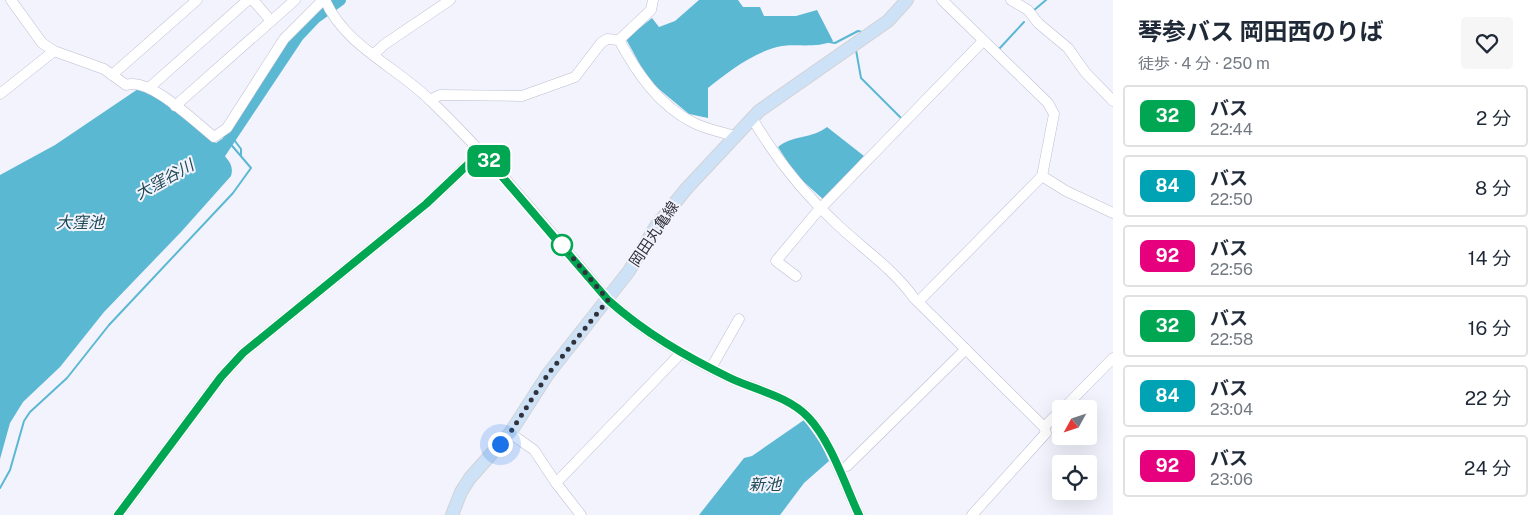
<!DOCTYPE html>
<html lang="ja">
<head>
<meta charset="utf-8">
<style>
	body { margin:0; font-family:"Public Sans","Noto Sans JP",sans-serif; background:#f6f6f7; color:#1f2937; height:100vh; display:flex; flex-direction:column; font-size:19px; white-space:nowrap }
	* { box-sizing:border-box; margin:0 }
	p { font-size:16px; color:#747a83 }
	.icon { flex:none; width:28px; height:28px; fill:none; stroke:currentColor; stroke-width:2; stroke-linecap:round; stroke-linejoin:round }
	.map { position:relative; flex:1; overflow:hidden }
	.details { display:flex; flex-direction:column; background:#fff; width:425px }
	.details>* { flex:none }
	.badge { padding:0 10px; border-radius:8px; font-size:18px; line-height:32px }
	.needle { width:32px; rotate:230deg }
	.tools { position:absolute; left:1052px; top:400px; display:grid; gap:10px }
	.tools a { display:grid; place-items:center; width:45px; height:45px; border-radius:5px; background:#fff; box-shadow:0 5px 20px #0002; font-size:25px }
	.you { position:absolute; width:25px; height:25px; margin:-12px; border:4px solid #fff; border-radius:50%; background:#1a73e8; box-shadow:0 0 0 8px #1a73e833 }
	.map>.badge { position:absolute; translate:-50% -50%; box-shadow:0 0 0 2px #fff }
	.round { display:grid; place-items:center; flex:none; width:52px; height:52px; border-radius:5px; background:#f6f6f7 }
	.summary { display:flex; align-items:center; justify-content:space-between; height:85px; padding:0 25px }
	h1 { font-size:24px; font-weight:700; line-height:38px }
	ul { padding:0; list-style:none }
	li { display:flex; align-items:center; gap:15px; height:62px; margin:0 10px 8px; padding:0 15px; border:2px solid #e0e1e3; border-radius:5px }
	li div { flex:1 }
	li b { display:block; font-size:19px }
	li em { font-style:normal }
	li .badge { min-width:55px; font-weight:700; text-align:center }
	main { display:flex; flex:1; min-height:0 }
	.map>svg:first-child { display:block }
	.water { fill:#5ab8d3 }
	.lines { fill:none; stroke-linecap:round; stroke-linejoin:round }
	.stream { stroke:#5ab8d3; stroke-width:2 }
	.river { stroke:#5ab8d3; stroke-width:12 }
	.minor-casing { stroke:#bcbdd3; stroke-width:11 }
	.major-casing { stroke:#d2d2d4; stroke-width:14 }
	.minor { stroke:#fff; stroke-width:10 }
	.major { stroke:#cee2f7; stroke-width:12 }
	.line-casing { stroke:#fff; stroke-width:11 }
	.line { stroke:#00a651; stroke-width:8 }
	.walk { stroke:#31323b; stroke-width:5; stroke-dasharray:0 9 }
	.stop-dot { fill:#fff; stroke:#00a651; stroke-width:2.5 }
	.labels { text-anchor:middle; stroke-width:4; stroke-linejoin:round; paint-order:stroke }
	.street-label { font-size:15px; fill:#31323b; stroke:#f3f3fd }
	.water-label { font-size:16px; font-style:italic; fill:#1f4a55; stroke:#f3f3fd }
</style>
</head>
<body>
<main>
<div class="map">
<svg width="1113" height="515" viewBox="0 0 1113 515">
	<rect width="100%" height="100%" fill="#f3f3fd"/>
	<g class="water">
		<path d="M 699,0 L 738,0 L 743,7 L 760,7 L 764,16 L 796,16 L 817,10 L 833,41 C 818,48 799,44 782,46 C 755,51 729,71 708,88 L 708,118 L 689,114 L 649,81 L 626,39 L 652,18 L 659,27 L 675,21 Z"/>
		<path d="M 138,89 L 147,90 L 216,143 L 222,139 L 229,147 L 223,154 C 229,161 234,166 231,176 L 181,232 L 104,312 L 60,367 L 23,402 L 10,423 L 0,459 L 0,175 L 55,145 Z"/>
		<path d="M 827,127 L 864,156 L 824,200 L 796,175 L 778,147 C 792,135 812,139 827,127 Z"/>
		<polygon points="804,420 821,444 829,461 804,483 780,515 699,515 744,458 752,456"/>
	</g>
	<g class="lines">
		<g class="stream">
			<polyline points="1033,11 1046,0"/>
			<polyline points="829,42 835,43 858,31 862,32"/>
			<polyline points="999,49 1024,22"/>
			<polyline points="856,50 861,78 902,119"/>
			<polyline points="228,141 235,141 241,149 241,155"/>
			<polyline points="0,488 10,470 24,421 30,412 67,378 109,325 233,193 251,168 228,141"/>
		</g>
		<polyline class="river" points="218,156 298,36 315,18 340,0"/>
		<defs>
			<g id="minor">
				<path d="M 11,0 L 42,43 L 54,51 L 104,69 L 126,85 C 150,77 195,122 214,137 L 227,128 L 284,39 L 323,0"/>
				<polyline points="253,0 271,21"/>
				<path d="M 325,0 C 345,46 397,67 431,101 C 495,163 551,232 608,300 C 645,333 686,358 732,379 C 757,390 790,397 809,418 C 832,444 844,483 859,515"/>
				<polyline points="1011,0 1028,10 1038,23 1068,48 1085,72 1113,101"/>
				<path d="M 619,40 C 637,73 659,106 694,123 C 706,129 721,132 735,136"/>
				<polyline points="619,40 651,10 653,0"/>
				<polyline points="374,54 385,44 450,0"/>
				<polyline points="112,75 197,0"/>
				<polyline points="150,87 248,0"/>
				<polyline points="0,94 54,51"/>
				<polyline points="430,100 440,95 522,96 575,77 601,43 607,39 619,40"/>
				<polyline points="175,106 295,0"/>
				<path d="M 752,118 C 776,159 805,195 840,227 C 866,251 894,270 914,298 L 1044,427 L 1046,433 L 972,515"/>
				<polyline points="1042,176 1066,191 1113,213"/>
				<polyline points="796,276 776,261 816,213 983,41"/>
				<polyline points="919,301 1042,176 1054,114 1048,103 942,0"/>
				<polyline points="711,368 739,319"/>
				<polyline points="1063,409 1113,358"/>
				<polyline points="1044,427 1061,410"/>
				<polyline points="510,433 534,450 556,483 581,515"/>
				<polyline points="847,466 966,349"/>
				<polyline points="556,483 680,354"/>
				<polyline points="118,515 221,377 243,353 426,204 481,152"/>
			</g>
			<polyline id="major" points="452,515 461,492 470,478 510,433 548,374 629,271 656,226 687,188 759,111 888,21 907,0"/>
		</defs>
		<use href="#minor" class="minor-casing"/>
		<use href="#major" class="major-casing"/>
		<use href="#minor" class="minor"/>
		<use href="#major" class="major"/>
	</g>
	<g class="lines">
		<defs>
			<path id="line" d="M 118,515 L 221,377 L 243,353 L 426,204 L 481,152 L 608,300 C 645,333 685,356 730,378 C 755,390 788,396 808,417 C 831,441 845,485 859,515"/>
		</defs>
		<use href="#line" class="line-casing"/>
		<use href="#line" class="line"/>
		<polyline class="walk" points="500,444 510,433 548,374 608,300 562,245"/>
	</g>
	<circle class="stop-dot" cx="562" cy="245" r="10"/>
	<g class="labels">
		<g class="street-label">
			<text transform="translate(654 234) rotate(-56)" y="5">岡田丸亀線</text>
		</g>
		<g class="water-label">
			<text transform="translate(164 179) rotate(-29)" y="6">大窪谷川</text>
			<text x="80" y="228">大窪池</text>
			<text x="765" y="490">新池</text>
		</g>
	</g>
</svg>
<div class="tools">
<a><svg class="needle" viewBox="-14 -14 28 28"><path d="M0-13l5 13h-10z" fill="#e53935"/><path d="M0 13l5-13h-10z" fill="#747a83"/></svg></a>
<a><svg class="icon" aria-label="locate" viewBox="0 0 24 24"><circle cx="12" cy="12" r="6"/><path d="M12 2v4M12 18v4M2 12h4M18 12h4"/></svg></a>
</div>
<div class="you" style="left:500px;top:444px"></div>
<b class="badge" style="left:489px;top:161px;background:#00a651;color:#fff">32</b>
</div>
<section class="details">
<div class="summary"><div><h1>琴参バス 岡田西のりば</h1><p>徒歩 · 4 分 · 250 m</p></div><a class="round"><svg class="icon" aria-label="heart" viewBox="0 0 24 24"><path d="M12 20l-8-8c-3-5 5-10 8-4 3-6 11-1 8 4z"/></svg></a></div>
<ul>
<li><span class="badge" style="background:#00a651;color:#fff">32</span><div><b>バス</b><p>22:44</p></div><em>2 分</em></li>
<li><span class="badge" style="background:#00a3b4;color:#fff">84</span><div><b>バス</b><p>22:50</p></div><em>8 分</em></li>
<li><span class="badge" style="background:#e6007e;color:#fff">92</span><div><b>バス</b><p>22:56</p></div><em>14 分</em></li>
<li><span class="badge" style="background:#00a651;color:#fff">32</span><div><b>バス</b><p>22:58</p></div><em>16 分</em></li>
<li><span class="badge" style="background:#00a3b4;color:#fff">84</span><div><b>バス</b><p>23:04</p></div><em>22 分</em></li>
<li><span class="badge" style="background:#e6007e;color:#fff">92</span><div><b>バス</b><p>23:06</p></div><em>24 分</em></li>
</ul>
</section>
</main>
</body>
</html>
